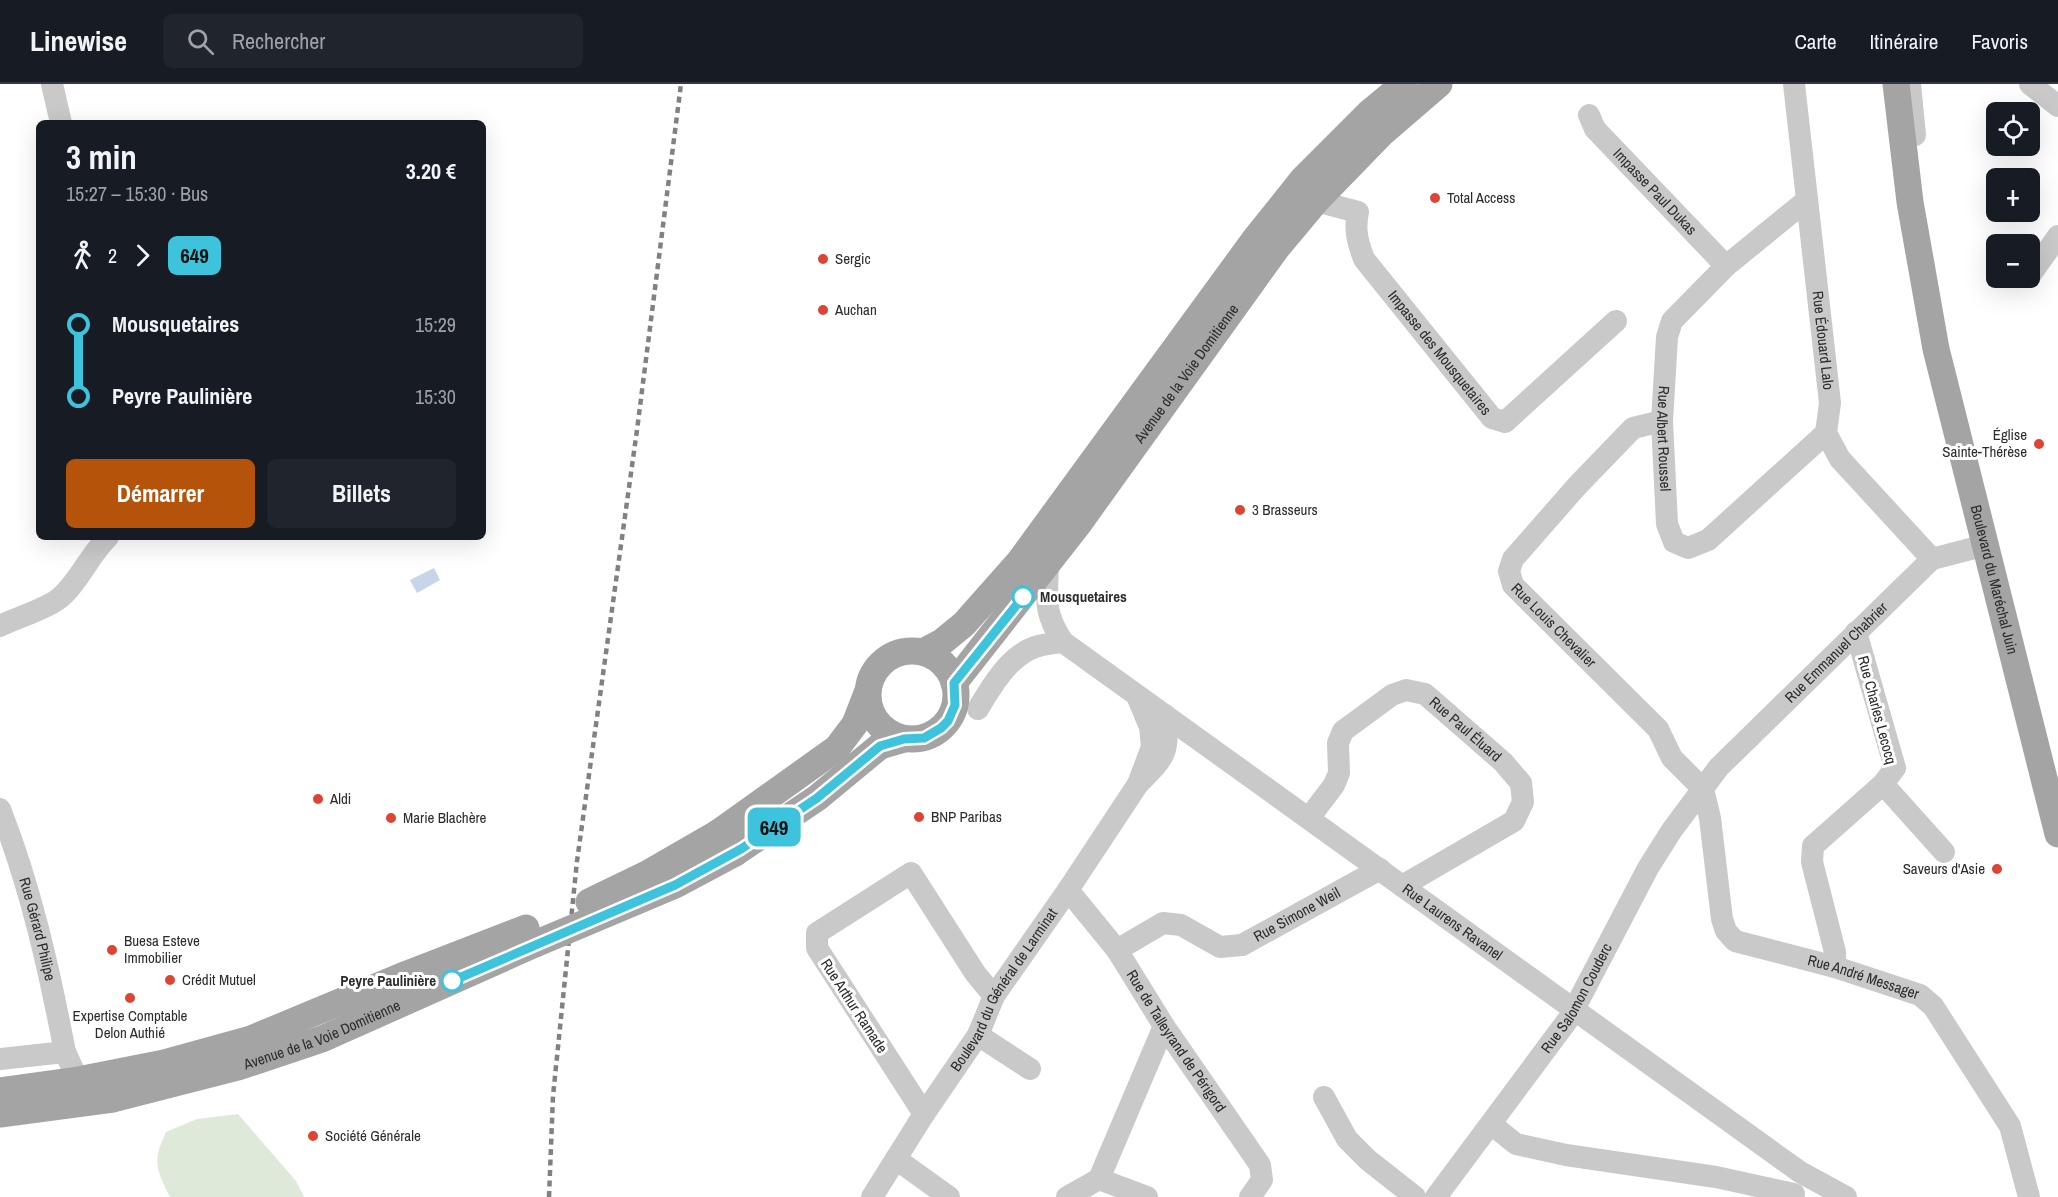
<!DOCTYPE html>
<html lang="fr">
<head>
<meta charset="utf-8">
<style>
	body { margin:0; font-family:"Archivo Narrow",sans-serif; background:#20242c; color:#f1f3f6; height:100vh; display:flex; flex-direction:column; font-size:22px; white-space:nowrap }
	* { box-sizing:border-box; margin:0 }
	p { font-size:20px; color:#9ea1a6 }
	.icon { flex:none; width:33px; height:33px; fill:none; stroke:currentColor; stroke-width:2; stroke-linecap:round; stroke-linejoin:round }
	.map { position:relative; flex:1; overflow:hidden }
	.drawer { position:absolute; left:36px; top:36px; width:450px; height:420px; display:flex; flex-direction:column; background:#171b24; border-radius:9px; box-shadow:0 6px 24px #0002 }
	.drawer>* { flex:none }
	.badge { padding:0 12px; border-radius:9px; font-size:21px; line-height:39px }
	.buttons { position:absolute; left:1986px; top:18px; display:grid; gap:12px }
	.buttons a { display:grid; place-items:center; width:54px; height:54px; border-radius:9px; background:#171b24; box-shadow:0 6px 24px #0002; font-size:30px }
	.map>.badge { position:absolute; translate:-50% -50%; box-shadow:0 0 0 3px #fff }
	.legs { display:flex; align-items:center; gap:9px; height:66px; padding:0 30px; font-size:20px }
	.legs p { margin-inline-start:auto }
	.overview { display:flex; align-items:center; justify-content:space-between; height:102px; padding:0 30px }
	h1 { font-size:33px; font-weight:700; line-height:45px }
	.action { display:flex; gap:12px; margin-top:auto; padding:12px 30px }
	.action a { flex:1; height:69px; border-radius:9px; background:#b45309; color:#fff; font-size:24px; font-weight:700; line-height:69px; text-align:center }
	.action a+a { background:#20242c; color:#f1f3f6 }
	ul { padding:0 30px; list-style:none }
	li { display:flex; align-items:center; gap:21px; height:72px; font-size:22px }
	li i { display:grid; place-items:center; width:9px; height:100%; margin:0 8px; background:currentColor }
	li i::after { content:''; width:15px; height:15px; margin:-8px; border:4px solid; border-radius:50%; background:#171b24 }
	li p { margin-inline-start:auto }
	li:first-child i { background:linear-gradient(#0000 50%,currentColor 0) }
	li:last-child i { background:linear-gradient(currentColor 50%,#0000 0) }
	header { display:flex; align-items:center; gap:36px; box-sizing:border-box; height:84px; padding:0 30px; background:#171b24; border-bottom:2px solid #363941 }
	header strong { font-size:28px }
	nav { display:flex; gap:33px; margin-inline-start:auto; font-size:21px }
	.search { width:420px; height:54px; background:#20242c; display:flex; align-items:center; gap:15px; box-sizing:border-box; padding:0 21px; border-radius:9px; color:#9ea1a6; font-size:22px }
	.map>svg:first-child { display:block }
	.green { fill:#dfe9da }
	.water { fill:#c6d5e9 }
	.lines { fill:none; stroke-linecap:round; stroke-linejoin:round }
	.minor { stroke:#c9c9c9; stroke-width:22 }
	.major { stroke:#a4a4a4; stroke-width:27 }
	.rail { stroke:#818181; stroke-width:4.5; stroke-dasharray:6 4.5; stroke-linecap:butt }
	.major-bridge { stroke:#a4a4a4; stroke-width:27 }
	.line-1-casing { stroke:#fff; stroke-width:14 }
	.line-1 { stroke:#3dc4dc; stroke-width:9 }
	.poi-dot { fill:#de4433; stroke:#fff; stroke-width:2 }
	.stop-1-dot { fill:#fff; stroke:#3dc4dc; stroke-width:3 }
	.labels { text-anchor:middle; stroke-width:6; stroke-linejoin:round; paint-order:stroke }
	.street-label { font-size:15px; fill:#2c2c2c; stroke:#fff }
	.poi-label { font-size:15px; fill:#2c2c2c; stroke:#fff; text-anchor:start }
	.stop-label { font-size:15px; font-weight:bold; fill:#2c2c2c; stroke:#fff; text-anchor:start }
</style>
</head>
<body>
<header>
<strong>Linewise</strong>
<div class="search"><svg class="icon" aria-label="search" viewBox="0 0 24 24"><circle cx="10" cy="10" r="6"/><path d="M15 15l6 6"/></svg>Rechercher</div>
<nav><a>Carte</a><a>Itinéraire</a><a>Favoris</a></nav>
</header>
<div class="map">
<svg width="2058" height="1113" viewBox="0 0 2058 1113">
	<rect width="100%" height="100%" fill="#fff"/>
	<path class="green" d="M 238,1030 L 296,1097 L 304,1113 L 170,1113 C 156,1085 152,1078 166,1048 L 197,1035 Z"/>
	<polygon class="water" points="434,484 440,496 417,509 410,496"/>
	<g class="lines">
		<g class="minor">
			<polyline points="52,0 61,39"/>
			<path id="s1" d="M 1794,0 L 1830,319 L 1826,349 L 1840,375 L 1932,475"/>
			<polyline points="1910,0 1915,51"/>
			<polyline points="2030,0 2058,22"/>
			<path id="s2" d="M 1589,31 L 1595,45 L 1726,182"/>
			<path id="s3" d="M 1807,116 L 1726,182 L 1672,237 L 1667,253 L 1662,337 L 1667,440 L 1674,458 L 1688,464 L 1708,456 L 1826,349"/>
			<path id="s4" d="M 1316,117 L 1358,128 C 1354,146 1358,159 1364,175 L 1492,334 L 1505,338 L 1616,237"/>
			<polyline points="2031,190 2058,152"/>
			<path id="s5" d="M 1662,337 L 1633,344 L 1577,402 L 1513,475 L 1509,487 L 1513,501 L 1658,645 L 1672,674 L 1703,705"/>
			<path d="M 1048,481 C 1047,515 1043,528 1063,558"/>
			<path d="M 0,542 C 16,534 43,526 57,516 C 76,503 90,470 108,453"/>
			<path d="M 1137,612 L 1150,643 L 1152,663 L 1138,700 C 1163,675 1171,669 1165,631"/>
			<path id="s6" d="M 978,625 C 991,603 1009,572 1035,563 C 1044,560 1054,559 1063,558 L 1800,1088 L 1846,1113"/>
			<polyline points="1883,700 1944,768"/>
			<path id="s7" d="M 1703,705 L 1710,734 L 1722,835 L 1726,847 L 1735,857 L 1835,883 L 1920,911 L 1933,922 L 2010,1042 L 2029,1113"/>
			<path id="s8" d="M 0,725 C 31,804 49,885 65,968"/>
			<path id="s9" d="M 1309,734 L 1334,701 L 1339,689 L 1338,659 L 1343,647 L 1392,611 L 1406,606 L 1425,610 L 1503,678 L 1521,699 L 1523,718 L 1514,737 L 1402,802"/>
			<path id="s10" d="M 1068,806 L 1117,866 L 1164,942 L 1260,1081 L 1262,1096 L 1250,1113"/>
			<path id="s11" d="M 1117,866 L 1163,839 L 1181,841 L 1220,863 L 1242,861 L 1380,785"/>
			<polyline points="1835,883 1835,868 1812,778 1813,762 1883,700 1895,684 1856,548"/>
			<polyline points="978,951 1030,985"/>
			<polyline points="0,975 65,968 78,996"/>
			<polyline points="1324,1013 1347,1055 1368,1076 1415,1113"/>
			<polyline points="924,1030 817,864 817,849 911,789 975,889 994,912"/>
			<polyline points="1491,1040 1516,1060 1566,1071 1716,1093 1794,1110"/>
			<polyline points="896,1075 949,1113"/>
			<polyline points="1099,1095 1164,942"/>
			<path id="s12" d="M 872,1113 L 924,1030 L 978,951 L 994,912 L 1068,806 L 1138,700"/>
			<polyline points="1067,1113 1099,1095 1147,1113"/>
			<path id="s13" d="M 1436,1113 L 1570,933 L 1648,784 L 1672,746 L 1719,683 L 1932,475 L 1986,461"/>
		</g>
		<g class="major">
			<path id="s14" d="M 1896,0 L 1910,118 L 1936,265 L 2058,750"/>
			<circle cx="912" cy="611" r="44"/>
			<polyline points="923,568 942,558 964,540 1019,478 1255,155 1303,95 1369,29 1404,0"/>
			<path id="s15" d="M 954,599 L 1077,442 L 1276,165 L 1316,117 L 1381,50 L 1439,0"/>
			<polyline points="718,749 837,664 855,640 867,609"/>
			<polyline points="735,769 817,714 880,662 904,655"/>
			<polyline points="0,1007 78,996 164,979 251,955 407,890 526,844"/>
			<path id="s16" d="M 0,1030 L 113,1015 L 238,983 L 322,955 L 535,860"/>
		</g>
		<polyline class="rail" points="549,1113 553,1012 577,777 637,346 681,0"/>
		<g class="major-bridge">
			<polyline points="589,818 647,790 718,749"/>
			<polyline points="535,860 675,801 735,769"/>
		</g>
	</g>
	<g class="lines">
		<defs>
			<polyline id="line-1" points="452,897 675,801 741,765 817,714 880,662 904,655 924,654 941,644 948,637 955,621 954,599 1023,513"/>
		</defs>
		<use href="#line-1" class="line-1-casing"/>
		<use href="#line-1" class="line-1"/>
	</g>
	<g class="poi-dot">
		<circle cx="1435" cy="114" r="6"/>
		<circle cx="823" cy="175" r="6"/>
		<circle cx="823" cy="226" r="6"/>
		<circle cx="2039" cy="360" r="6"/>
		<circle cx="1240" cy="426" r="6"/>
		<circle cx="318" cy="715" r="6"/>
		<circle cx="919" cy="733" r="6"/>
		<circle cx="391" cy="734" r="6"/>
		<circle cx="1997" cy="785" r="6"/>
		<circle cx="112" cy="866" r="6"/>
		<circle cx="170" cy="896" r="6"/>
		<circle cx="130" cy="914" r="6"/>
		<circle cx="313" cy="1052" r="6"/>
	</g>
	<g class="stop-1-dot">
		<circle cx="1023" cy="513" r="10"/>
		<circle cx="452" cy="897" r="10"/>
	</g>
	<g class="labels">
		<g class="street-label">
			<text dy="5" stroke="none"><textPath href="#s2" startOffset="102">Impasse Paul Dukas</textPath></text>
			<text dy="5" stroke="none"><textPath href="#s1" startOffset="258">Rue Édouard Lalo</textPath></text>
			<text dy="5" stroke="none"><textPath href="#s4" startOffset="212">Impasse des Mousquetaires</textPath></text>
			<text dy="5" stroke="none"><textPath href="#s15" startOffset="387">Avenue de la Voie Domitienne</textPath></text>
			<text dy="5" stroke="none"><textPath href="#s3" startOffset="300">Rue Albert Roussel</textPath></text>
			<text dy="5" stroke="none"><textPath href="#s14" startOffset="506">Boulevard du Maréchal Juin</textPath></text>
			<text dy="5" stroke="none"><textPath href="#s5" startOffset="292">Rue Louis Chevalier</textPath></text>
			<text dy="5" stroke="none"><textPath href="#s13" startOffset="680">Rue Emmanuel Chabrier</textPath></text>
			<text transform="translate(1877 626) rotate(75)" y="5">Rue Charles Lecocq</text>
			<text dy="5" stroke="none"><textPath href="#s9" startOffset="246">Rue Paul Éluard</textPath></text>
			<text dy="5" stroke="none"><textPath href="#s11" startOffset="201">Rue Simone Weil</textPath></text>
			<text dy="5" stroke="none"><textPath href="#s6" startOffset="594">Rue Laurens Ravanel</textPath></text>
			<text dy="5" stroke="none"><textPath href="#s8" startOffset="126">Rue Gérard Philipe</textPath></text>
			<text dy="5" stroke="none"><textPath href="#s7" startOffset="291">Rue André Messager</textPath></text>
			<text dy="5" stroke="none"><textPath href="#s12" startOffset="246">Boulevard du Général de Larminat</textPath></text>
			<text dy="5" stroke="none"><textPath href="#s13" startOffset="244">Rue Salomon Couderc</textPath></text>
			<text transform="translate(854 922) rotate(57)" y="5">Rue Arthur Ramade</text>
			<text dy="5" stroke="none"><textPath href="#s16" startOffset="333">Avenue de la Voie Domitienne</textPath></text>
			<text dy="5" stroke="none"><textPath href="#s10" startOffset="186">Rue de Talleyrand de Périgord</textPath></text>
		</g>
		<g class="poi-label">
			<text x="1447" y="119">Total Access</text>
			<text x="835" y="180">Sergic</text>
			<text x="835" y="231">Auchan</text>
			<text x="2027" y="356" text-anchor="end">Église<tspan x="2027" dy="17">Sainte-Thérèse</tspan></text>
			<text x="1252" y="431">3 Brasseurs</text>
			<text x="330" y="720">Aldi</text>
			<text x="931" y="738">BNP Paribas</text>
			<text x="403" y="739">Marie Blachère</text>
			<text x="1985" y="790" text-anchor="end">Saveurs d'Asie</text>
			<text x="124" y="862">Buesa Esteve<tspan x="124" dy="17">Immobilier</tspan></text>
			<text x="182" y="901">Crédit Mutuel</text>
			<text x="130" y="937" text-anchor="middle">Expertise Comptable<tspan x="130" dy="17">Delon Authié</tspan></text>
			<text x="325" y="1057">Société Générale</text>
		</g>
		<g class="stop-label">
			<text x="1040" y="518">Mousquetaires</text>
			<text x="436" y="902" text-anchor="end">Peyre Paulinière</text>
		</g>
	</g>
</svg>
<div class="buttons">
<a><svg class="icon" aria-label="locate" viewBox="0 0 24 24"><circle cx="12" cy="12" r="6"/><path d="M12 2v4M12 18v4M2 12h4M18 12h4"/></svg></a>
<a>+</a>
<a>−</a>
</div>
<b class="badge" style="left:774px;top:743px;background:#3dc4dc;color:#111">649</b>
<section class="drawer">
<div class="overview"><div><h1>3 min</h1><p>15:27 – 15:30 · Bus</p></div><b>3.20 €</b></div>
<div class="legs"><svg class="icon" aria-label="walk" viewBox="0 0 24 24"><circle cx="13" cy="4" r="2"/><path d="M13 8l-2 6 4 7M11 14l-3 7M7 12l3-4h3l4 4"/></svg>2<svg class="icon" aria-label="forward" viewBox="0 0 24 24"><path d="M9 5l7 7-7 7"/></svg><b class="badge" style="background:#3dc4dc;color:#111">649</b></div>
<ul>
<li><i style="color:#3dc4dc"></i><b>Mousquetaires</b><p>15:29</p></li>
<li><i style="color:#3dc4dc"></i><b>Peyre Paulinière</b><p>15:30</p></li>
</ul>
<div class="action"><a>Démarrer</a><a>Billets</a></div>
</section>
</div>
</body>
</html>
